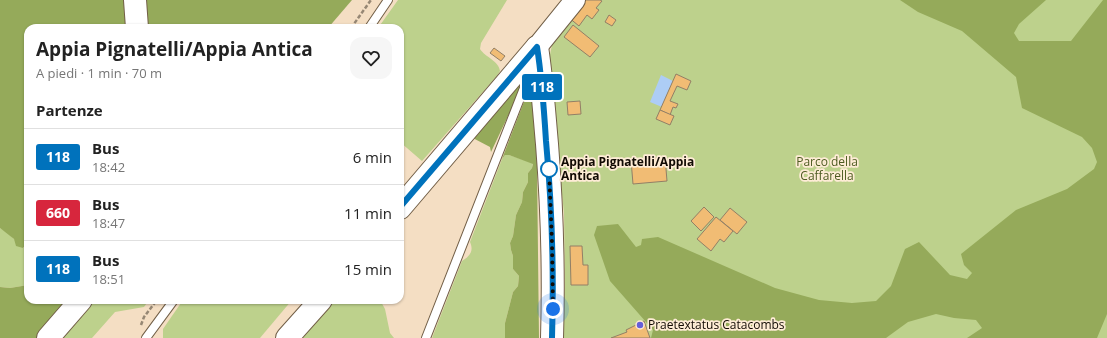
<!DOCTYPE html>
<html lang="it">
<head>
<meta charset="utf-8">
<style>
	body { margin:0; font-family:"Open Sans",sans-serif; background:#f6f6f6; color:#222; height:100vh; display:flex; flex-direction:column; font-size:15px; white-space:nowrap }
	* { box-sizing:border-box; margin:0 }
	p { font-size:13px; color:#767676 }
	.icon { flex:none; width:22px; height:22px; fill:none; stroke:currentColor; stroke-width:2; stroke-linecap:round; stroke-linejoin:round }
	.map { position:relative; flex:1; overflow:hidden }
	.details { position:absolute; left:24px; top:24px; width:380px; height:280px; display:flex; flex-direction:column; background:#fff; border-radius:12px; box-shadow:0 1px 3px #0004 }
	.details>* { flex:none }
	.badge { padding:0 8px; border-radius:3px; font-size:14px; line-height:26px }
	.you { position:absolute; width:20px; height:20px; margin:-10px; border:3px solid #fff; border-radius:50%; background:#1a73e8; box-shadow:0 0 0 6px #1a73e833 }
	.map>.badge { position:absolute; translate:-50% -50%; box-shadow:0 0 0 2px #fff }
	h2 { padding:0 12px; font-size:15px; line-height:36px }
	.round { display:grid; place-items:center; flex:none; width:42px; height:42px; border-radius:12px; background:#f6f6f6 }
	.head { display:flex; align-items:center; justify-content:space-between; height:68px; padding:0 12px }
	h1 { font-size:19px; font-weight:700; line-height:30px }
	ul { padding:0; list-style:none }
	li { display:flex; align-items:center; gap:12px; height:56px; padding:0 12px; border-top:1px solid #e0e0e0 }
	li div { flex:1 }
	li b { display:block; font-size:15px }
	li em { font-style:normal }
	li .badge { min-width:44px; font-weight:700; text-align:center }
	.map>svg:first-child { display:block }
	.green { fill:#bdd18c }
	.forest { fill:#95aa5a }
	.water { fill:#adcdf5 }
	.building { fill:#f1bc74; stroke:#927f66 }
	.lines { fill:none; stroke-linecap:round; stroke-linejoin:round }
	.service-casing { stroke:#725f47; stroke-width:10 }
	.tertiary-casing { stroke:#725f47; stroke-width:22 }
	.secondary-casing { stroke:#725f47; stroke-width:24 }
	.path { stroke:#968774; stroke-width:2.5; stroke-dasharray:4 2; stroke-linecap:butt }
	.service { stroke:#fff; stroke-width:8 }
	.tertiary { stroke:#fff; stroke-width:20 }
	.secondary { stroke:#fff; stroke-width:22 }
	.line-casing { stroke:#fff; stroke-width:9 }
	.line { stroke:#0072bc; stroke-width:6 }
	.walk { stroke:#110a03; stroke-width:4; stroke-dasharray:0 7.2 }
	.stop-dot { fill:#fff; stroke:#0072bc; stroke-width:2 }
	.poi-dot { fill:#655fd8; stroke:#feecd6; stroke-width:1.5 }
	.labels { text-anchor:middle; stroke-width:3.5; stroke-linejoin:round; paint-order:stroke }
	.stop-label { font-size:12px; font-weight:bold; fill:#110a03; stroke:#feecd6; text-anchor:start }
	.park-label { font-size:12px; fill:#4e5c22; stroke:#feecd6 }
	.poi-label { font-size:12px; fill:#110a03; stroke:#feecd6; text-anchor:start }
</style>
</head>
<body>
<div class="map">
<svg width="1107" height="338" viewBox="0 0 1107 338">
	<rect width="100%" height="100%" fill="#f4dec3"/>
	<g class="green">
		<path d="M 398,0 L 507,0 L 481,43 L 480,49 C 485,57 499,61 500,71 L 497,76 L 422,161 L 400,142 L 400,28 L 378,28 Z"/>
		<polygon points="585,0 1107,0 1107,338 561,338 565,286 564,213 548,64 553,40"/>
		<path d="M 505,155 L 509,155 L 533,163 L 532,168 L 528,173 L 528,182 L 523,192 L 522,202 L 516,215 L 513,236 L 510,243 L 511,250 L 513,256 L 513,269 L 519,276 L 518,286 L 513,292 L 505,323 L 505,338 L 432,338 L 462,261 C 470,256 474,251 470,242 L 502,159 Z"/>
		<polygon points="0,228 8,233 23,248 28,242 28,285 10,288 0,287"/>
		<polygon points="92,300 149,300 144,307 115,312 92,338 58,338"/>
		<polygon points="183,300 292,300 260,338 163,338 163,329"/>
		<polygon points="331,300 380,300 385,309 390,333 394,338 300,338"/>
	</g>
	<g class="forest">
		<polygon points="0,0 131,0 135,28 28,28 28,230 27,232 28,242 23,248 16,246 14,239 0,228"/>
		<polygon points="145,0 352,0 328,28 148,28"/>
		<polygon points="900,0 1046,0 1019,24 1014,33 1019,41 1071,41 1103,0 1107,0 1107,314 1097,338 967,338 982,328 976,320 954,318 936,314 908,322 886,338 651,338 653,330 610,281 594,235 597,226 618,224 636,247 641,245 642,239 658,237 775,288 819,300 852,303 876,301 891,286 905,249 919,242 950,275 967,279 972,273 964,265 961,254 1016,210 1067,189 1094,169 1097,162 1092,148 1082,137 1022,108 1016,77 962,31 918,12"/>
		<polygon points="520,80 524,82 491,152 490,147 469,136"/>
		<polygon points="530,86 535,89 537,168 539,338 505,338 505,323 513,292 518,286 519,276 513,269 513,256 511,250 510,243 513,236 516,215 522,202 523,192 528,182 528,173 532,168 533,164 509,155 505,155 502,159"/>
		<polygon points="28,285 28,300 74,300 39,338 0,338 0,287 10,288"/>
	</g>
	<polygon class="water" points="661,75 673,81 662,107 650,102"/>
	<g class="building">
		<polygon points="583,0 600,0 602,1 596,8 599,10 592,19 587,15 579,26 568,17"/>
		<polygon points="609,15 616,20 612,26 605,22"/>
		<polygon points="573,25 599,46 590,57 564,37"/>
		<polygon points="494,48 505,56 501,61 490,53"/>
		<polygon points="676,74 691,81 687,90 677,86 670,101 678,104 676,108 673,107 670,115 660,110"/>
		<polygon points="580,101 581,114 568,115 567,102"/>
		<polygon points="660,110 674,116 670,125 656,119"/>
		<polygon points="665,157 667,181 633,184 631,160"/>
		<polygon points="704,207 714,217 701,231 691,221"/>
		<polygon points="730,208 747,222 737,234 720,220"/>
		<polygon points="716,217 733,231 724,242 720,239 711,251 697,239"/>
		<polygon points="570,246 582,246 583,265 588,265 588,285 571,285"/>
		<polygon points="644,321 650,338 611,338 627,332 626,330"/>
	</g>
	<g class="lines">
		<defs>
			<g id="service">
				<polyline points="369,28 388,0"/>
				<polyline points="146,338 174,300"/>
				<polyline points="426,338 526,83"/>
			</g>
			<polyline id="tertiary" points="537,47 575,0"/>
			<g id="secondary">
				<polyline points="135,0 137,28"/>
				<path d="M 537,47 C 542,79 544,111 547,144 C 552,208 554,273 552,338"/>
				<polyline points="400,208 537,47"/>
				<polyline points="48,338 81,300"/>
				<polyline points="287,338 321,300"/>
			</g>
		</defs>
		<use href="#service" class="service-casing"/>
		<use href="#tertiary" class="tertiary-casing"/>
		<use href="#secondary" class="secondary-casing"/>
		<g class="path">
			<polyline points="351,28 371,0"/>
			<polyline points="141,325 144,317 157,300"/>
		</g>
		<use href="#service" class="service"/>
		<use href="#tertiary" class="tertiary"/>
		<use href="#secondary" class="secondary"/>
	</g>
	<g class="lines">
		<defs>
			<path id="line" d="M 400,207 L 537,47 C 542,78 544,109 546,141 C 552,206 554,272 552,338"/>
		</defs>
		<use href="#line" class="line-casing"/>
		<use href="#line" class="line"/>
		<polyline class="walk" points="549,169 552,243 553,309"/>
	</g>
	<circle class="stop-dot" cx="549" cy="169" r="8"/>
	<circle class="poi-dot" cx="640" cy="325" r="4"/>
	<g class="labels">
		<g class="stop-label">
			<text x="561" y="166">Appia Pignatelli/Appia<tspan x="561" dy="14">Antica</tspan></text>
		</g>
		<g class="park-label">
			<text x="827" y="166">Parco della<tspan x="827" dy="14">Caffarella</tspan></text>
		</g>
		<g class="poi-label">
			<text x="648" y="329">Praetextatus Catacombs</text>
		</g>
	</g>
</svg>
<div class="you" style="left:553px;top:309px"></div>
<b class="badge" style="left:542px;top:87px;background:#0072bc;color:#fff">118</b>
<section class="details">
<div class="head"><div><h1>Appia Pignatelli/Appia Antica</h1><p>A piedi · 1 min · 70 m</p></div><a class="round"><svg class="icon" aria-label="heart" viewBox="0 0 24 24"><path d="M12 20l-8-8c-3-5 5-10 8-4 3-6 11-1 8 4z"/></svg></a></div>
<h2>Partenze</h2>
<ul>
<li><span class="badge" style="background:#0072bc;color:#fff">118</span><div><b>Bus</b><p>18:42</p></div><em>6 min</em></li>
<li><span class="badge" style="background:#d7263d;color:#fff">660</span><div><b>Bus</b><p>18:47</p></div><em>11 min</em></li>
<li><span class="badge" style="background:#0072bc;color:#fff">118</span><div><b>Bus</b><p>18:51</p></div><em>15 min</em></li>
</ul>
</section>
</div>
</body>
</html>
